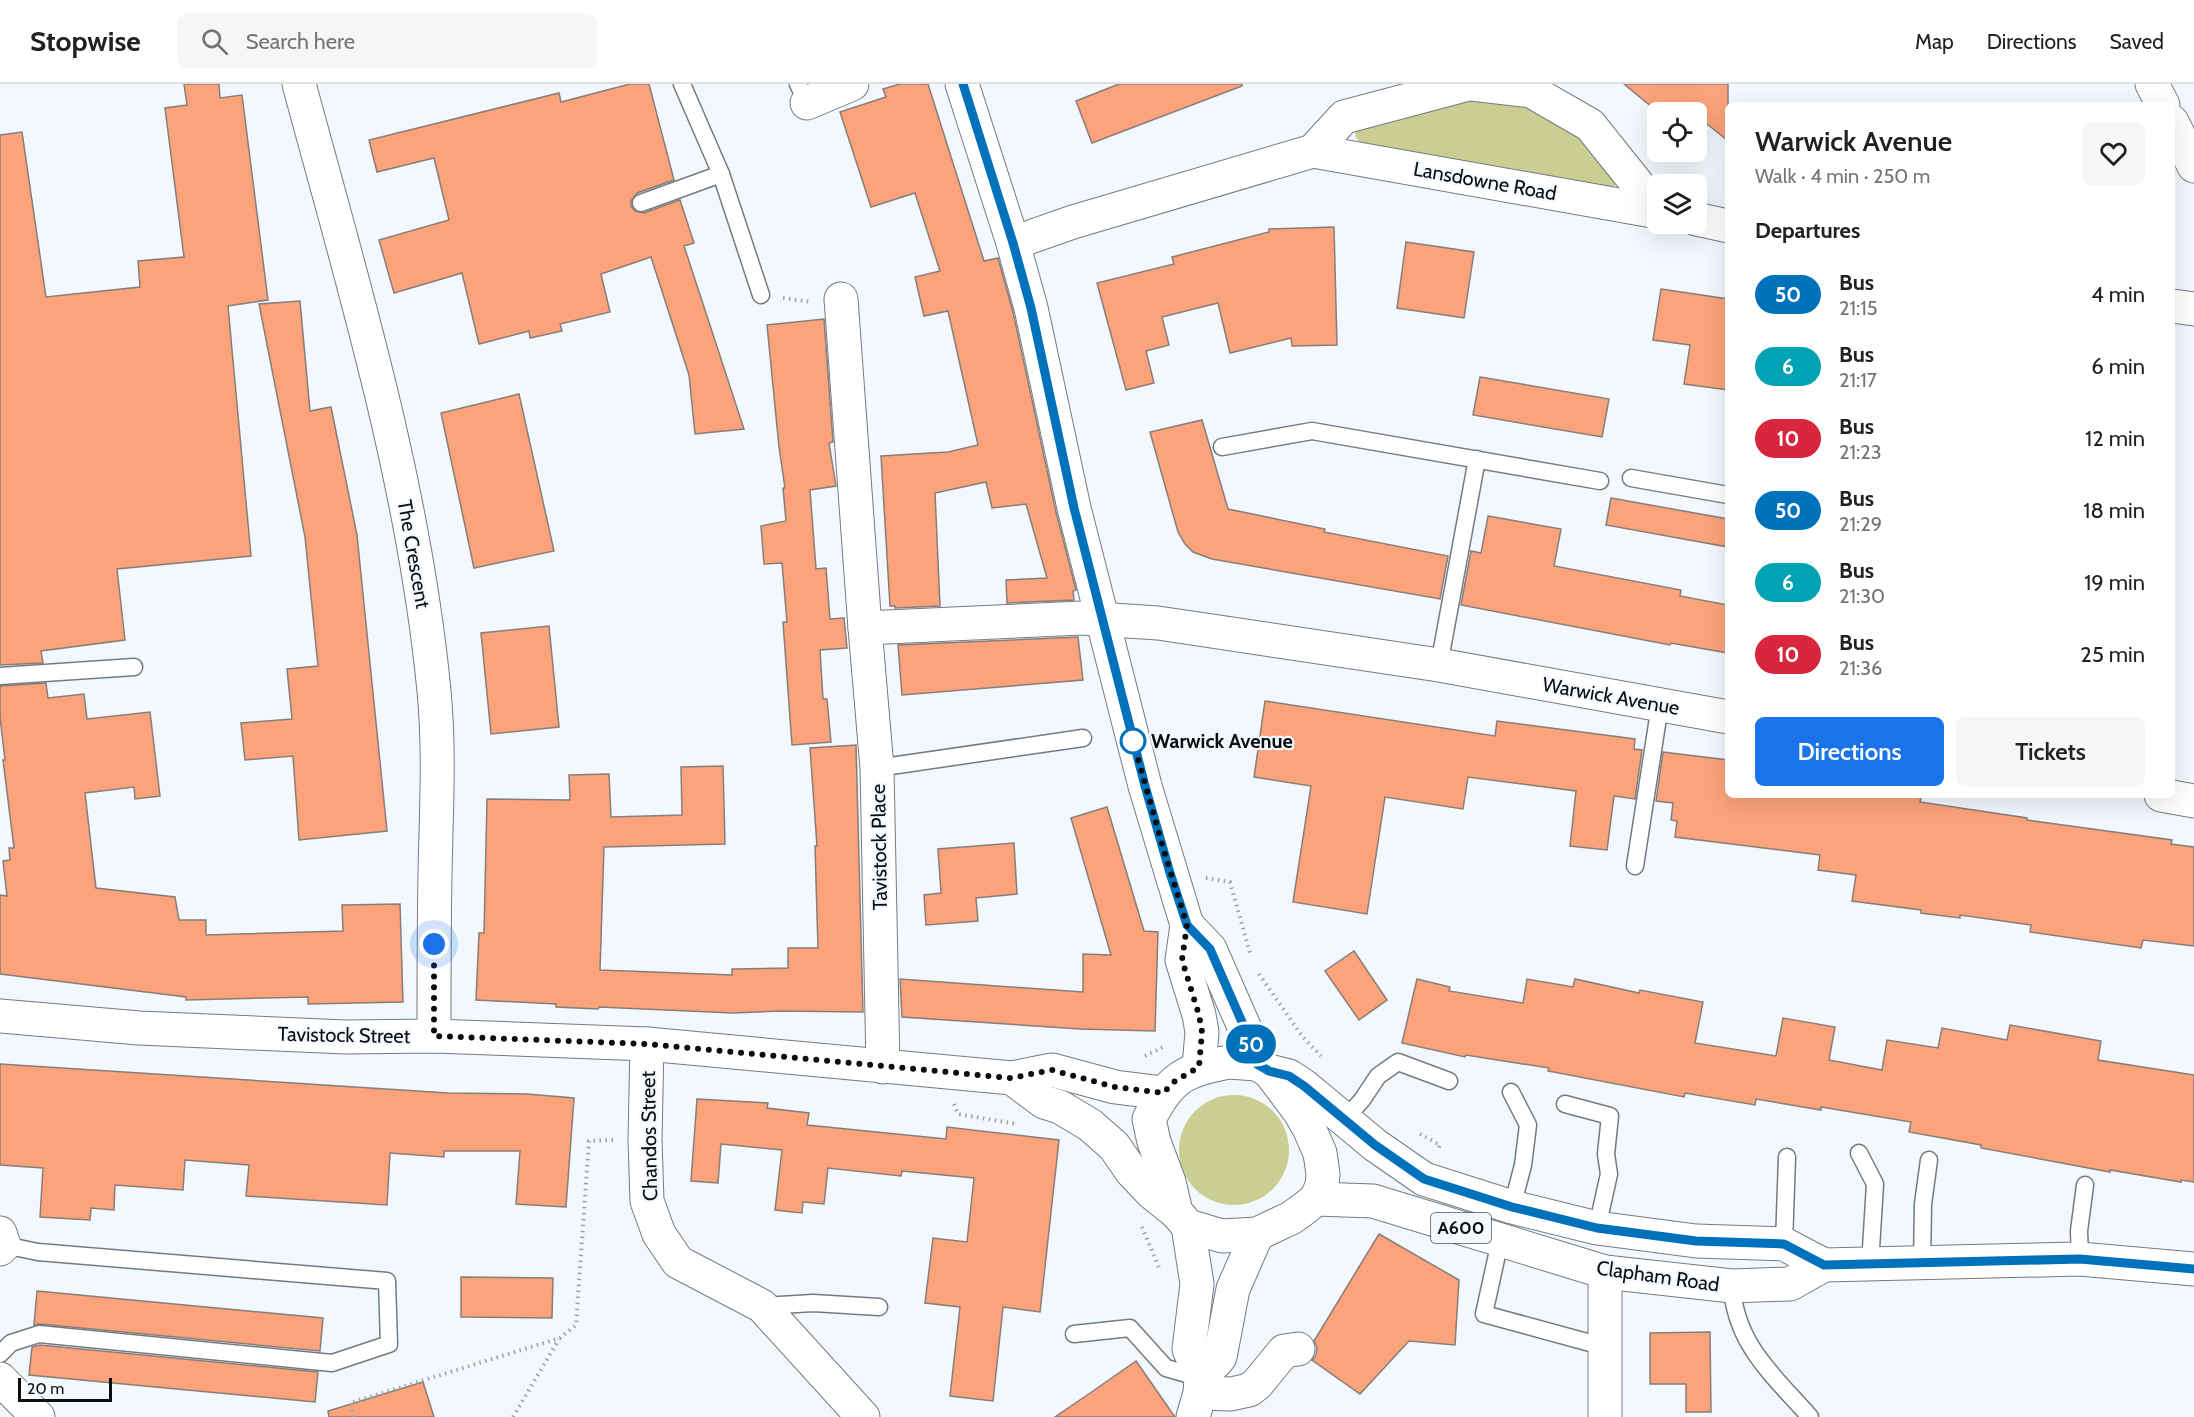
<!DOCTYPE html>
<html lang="en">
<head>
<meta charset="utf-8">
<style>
	body { margin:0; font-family:Cabin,sans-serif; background:#f6f6f6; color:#202124; height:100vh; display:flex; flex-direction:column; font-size:22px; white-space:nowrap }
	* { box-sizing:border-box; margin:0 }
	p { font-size:20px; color:#757577 }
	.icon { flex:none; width:33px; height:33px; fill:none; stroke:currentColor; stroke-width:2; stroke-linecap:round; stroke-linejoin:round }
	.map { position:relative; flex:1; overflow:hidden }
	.sheet { position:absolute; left:1725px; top:18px; width:450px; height:696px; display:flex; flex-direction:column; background:#fff; border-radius:9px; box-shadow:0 6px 24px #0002 }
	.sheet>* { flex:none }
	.badge { padding:0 12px; border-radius:20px; font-size:21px; line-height:39px }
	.tools { position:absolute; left:1647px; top:18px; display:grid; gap:12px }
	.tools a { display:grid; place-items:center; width:60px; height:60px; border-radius:9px; background:#fff; box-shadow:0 6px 24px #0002; font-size:30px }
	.scale { position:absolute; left:18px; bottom:15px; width:94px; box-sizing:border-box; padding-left:6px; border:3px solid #0b0e10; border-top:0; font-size:16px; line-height:21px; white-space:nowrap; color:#0b0e10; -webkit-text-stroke:4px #f2f8fe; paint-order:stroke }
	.you { position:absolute; width:30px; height:30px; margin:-15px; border:4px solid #fff; border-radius:50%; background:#1a73e8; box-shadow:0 0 0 9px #1a73e833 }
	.map>.badge { position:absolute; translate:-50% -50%; box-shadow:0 0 0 3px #fff }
	h2 { padding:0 30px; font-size:22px; line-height:54px }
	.round { display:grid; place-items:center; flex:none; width:63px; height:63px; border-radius:9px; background:#f6f6f6 }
	.summary { display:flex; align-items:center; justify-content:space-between; height:102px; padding:0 30px }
	h1 { font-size:28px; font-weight:600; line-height:45px }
	.action { display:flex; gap:12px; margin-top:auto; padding:12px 30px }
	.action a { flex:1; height:69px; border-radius:9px; background:#1a73e8; color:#fff; font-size:24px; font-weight:600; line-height:69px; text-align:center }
	.action a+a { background:#f6f6f6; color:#202124 }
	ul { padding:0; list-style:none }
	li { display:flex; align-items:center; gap:18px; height:72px; padding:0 30px }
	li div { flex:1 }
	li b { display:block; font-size:22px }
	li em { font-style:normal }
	li .badge { min-width:66px; font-weight:700; text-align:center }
	header { display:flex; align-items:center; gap:36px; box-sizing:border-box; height:84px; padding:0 30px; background:#fff; border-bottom:2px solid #e0e0e0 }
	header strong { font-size:28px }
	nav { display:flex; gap:33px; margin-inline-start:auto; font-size:21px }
	.search { width:420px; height:54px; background:#f6f6f6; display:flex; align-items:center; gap:15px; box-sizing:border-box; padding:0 21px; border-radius:9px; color:#757577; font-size:22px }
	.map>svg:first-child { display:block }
	.green { fill:#cbce92 }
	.building { fill:#fca37b; stroke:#877d79; stroke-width:1.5 }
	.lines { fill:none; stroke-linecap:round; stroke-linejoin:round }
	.lane-casing { stroke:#737b81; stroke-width:19 }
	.street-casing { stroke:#737b81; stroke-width:35 }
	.secondary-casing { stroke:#737b81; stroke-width:35 }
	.primary-casing { stroke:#737b81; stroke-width:35 }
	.path { stroke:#9ba0a4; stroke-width:4; stroke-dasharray:1.5 4.5; stroke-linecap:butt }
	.lane { stroke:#fff; stroke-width:16 }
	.street { stroke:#fff; stroke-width:33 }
	.secondary { stroke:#fff; stroke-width:33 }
	.primary { stroke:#fff; stroke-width:33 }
	.line-casing { stroke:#fff; stroke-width:14 }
	.line { stroke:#0072bc; stroke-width:9 }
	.walk { stroke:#0b0e10; stroke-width:6; stroke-dasharray:0 10.8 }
	.stop-dot { fill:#fff; stroke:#0072bc; stroke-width:3 }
	.labels { text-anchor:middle; stroke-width:4.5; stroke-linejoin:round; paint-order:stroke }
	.shield { fill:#f2f8fe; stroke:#505457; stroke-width:1.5 }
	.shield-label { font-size:18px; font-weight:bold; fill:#0b0e10 }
	.street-label { font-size:20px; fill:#0b0e10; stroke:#f2f8fe }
	.stop-label { font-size:20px; font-weight:bold; fill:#0b0e10; stroke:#f2f8fe; text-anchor:start }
</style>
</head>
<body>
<header>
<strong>Stopwise</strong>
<div class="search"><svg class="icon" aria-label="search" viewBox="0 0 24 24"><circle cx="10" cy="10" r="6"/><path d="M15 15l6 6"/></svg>Search here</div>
<nav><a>Map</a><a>Directions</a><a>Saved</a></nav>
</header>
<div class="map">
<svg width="2194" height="1333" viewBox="0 0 2194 1333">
	<rect width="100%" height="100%" fill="#f2f8fe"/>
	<g class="green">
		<polygon points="1466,7 1530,15 1565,36 1617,98 1613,104 1362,62 1355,52 1357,44"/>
		<circle cx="1234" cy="1066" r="55"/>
	</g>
	<g class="building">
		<polygon points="184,0 219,0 220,14 242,11 268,216 228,222 251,472 117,485 125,556 41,567 43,579 0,581 0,51 22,48 46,213 140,203 138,177 184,173 165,24 187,21"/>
		<polygon points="630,0 649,0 674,96 637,109 631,117 631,122 635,127 644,129 680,116 694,159 684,162 744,345 695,350 689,291 651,173 601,190 610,228 560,240 562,247 530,254 529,247 479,260 462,189 394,209 379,156 449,136 434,74 377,88 369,56 559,9 561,18"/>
		<polygon points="900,0 928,0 984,177 998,174 1013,228 1056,428 1076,506 1073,507 1074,516 1007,519 1006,496 1047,494 1026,420 992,424 986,398 935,409 940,522 895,524 895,522 890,522 881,372 948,368 978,361 948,227 924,232 915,193 940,187 915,109 871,123 840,28 886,13 883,5"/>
		<polygon points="1119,0 1242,0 1242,2 1092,59 1076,17"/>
		<polygon points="1624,0 1728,0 1728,57 1696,31 1696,28 1658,28"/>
		<polygon points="1334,143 1337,261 1292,262 1291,254 1230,269 1218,219 1162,233 1169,261 1146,267 1154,299 1126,306 1097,199 1174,180 1172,173 1269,148 1269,145"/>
		<polygon points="1406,158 1474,168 1464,234 1397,224"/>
		<polygon points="1661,205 1728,215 1728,306 1684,300 1690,261 1653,256"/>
		<polygon points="300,217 310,327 331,323 357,451 387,747 299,756 293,672 245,676 241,639 292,635 287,585 318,582 305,453 259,220"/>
		<polygon points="824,235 833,358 829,359 836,402 810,406 816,485 826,484 830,535 844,534 847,564 820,566 823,615 827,615 831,658 792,661 783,538 787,538 782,479 764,480 761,442 786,437 783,404 785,404 779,363 767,241"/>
		<polygon points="1480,293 1609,315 1602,353 1473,331"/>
		<polygon points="519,310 554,467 474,484 441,329"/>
		<polygon points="1202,336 1228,425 1325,445 1324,448 1448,472 1440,515 1212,475 1193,468 1185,460 1178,448 1150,348"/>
		<polygon points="1611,414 1728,435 1728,463 1606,441"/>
		<polygon points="1488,432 1561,445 1554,482 1681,506 1680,512 1728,521 1728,569 1671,559 1670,561 1461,521 1471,467 1481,469"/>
		<polygon points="549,542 559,643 491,650 481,549"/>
		<polygon points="1078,553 1083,596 902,611 898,561"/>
		<polygon points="46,599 48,614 84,610 87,635 150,628 160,712 135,715 134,703 85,709 96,804 175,813 179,836 206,836 206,851 343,847 342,821 400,820 403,918 308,920 308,913 186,916 186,913 0,890 0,811 7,812 3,777 10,776 9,764 14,764 3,676 5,676 0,633 0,602"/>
		<polygon points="1265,617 1495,652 1497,637 1635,655 1634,665 1642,666 1635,715 1614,712 1607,766 1570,762 1576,707 1468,693 1463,725 1385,713 1367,830 1293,818 1311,702 1254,693"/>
		<polygon points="856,661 863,928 779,927 733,929 599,923 598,925 556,923 556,920 476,916 479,849 484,849 487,715 570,716 569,691 609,690 611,733 682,731 681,683 723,682 725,760 604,763 600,886 732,891 732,885 788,884 788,864 818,864 815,762 817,762 810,664"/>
		<polygon points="1663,668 1728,676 1728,711 1895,711 1921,714 1920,718 2027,734 2027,736 2172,756 2171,760 2194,763 2194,862 2143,856 2141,864 2030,848 2031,841 1960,831 1960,834 1921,829 1921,826 1852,817 1856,791 1818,786 1820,771 1675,753 1677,737 1671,736 1673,719 1656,717"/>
		<polygon points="1107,723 1144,847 1158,848 1155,947 1080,945 902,933 900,895 1083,908 1083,870 1111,871 1071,734"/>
		<polygon points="1014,759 1017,810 976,814 978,837 926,841 924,811 941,809 938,765"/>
		<polygon points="1354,867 1387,916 1359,936 1325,887"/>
		<polygon points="1417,895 1450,903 1449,907 1523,919 1527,895 1573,903 1575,895 1639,909 1640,906 1703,918 1695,959 1776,972 1783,934 1835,943 1829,976 1882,986 1887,956 1938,964 1942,944 2007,956 2010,941 2101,957 2098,976 2194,991 2194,1098 2181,1096 2181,1098 2110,1086 2110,1088 1981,1064 1981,1061 1909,1048 1911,1038 1821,1023 1821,1026 1756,1015 1755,1021 1685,1009 1684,1013 1548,987 1549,984 1466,971 1465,973 1402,959"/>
		<polygon points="0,980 448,1009 527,1010 574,1014 566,1123 516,1120 520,1067 444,1067 444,1073 390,1069 387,1121 246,1112 249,1081 185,1076 183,1106 115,1101 114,1126 91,1124 90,1136 40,1133 43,1084 0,1081"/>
		<polygon points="697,1015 768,1019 767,1024 809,1029 807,1041 946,1055 947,1043 1059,1056 1040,1228 1003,1223 993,1317 950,1312 960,1223 925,1219 933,1154 967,1158 974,1094 902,1087 901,1092 828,1084 824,1120 803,1118 802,1129 775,1126 782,1066 721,1060 718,1099 691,1097"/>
		<polygon points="1379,1150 1459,1196 1455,1261 1409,1257 1360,1310 1312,1276 1316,1271 1317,1263 1314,1257"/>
		<polygon points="461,1193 553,1194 552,1234 461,1233"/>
		<polygon points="37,1207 323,1234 320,1267 40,1240 34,1241"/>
		<polygon points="1710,1248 1711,1328 1686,1328 1686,1300 1650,1300 1650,1249"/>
		<polygon points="40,1261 318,1288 315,1318 29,1291 32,1263"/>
		<polygon points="1136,1277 1175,1333 1055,1333 1093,1307"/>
		<polygon points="423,1298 434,1333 329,1333 328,1327"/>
	</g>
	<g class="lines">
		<defs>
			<g id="lane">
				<polyline points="682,0 721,90 761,211"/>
				<polyline points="798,0 807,19"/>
				<polyline points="641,119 721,90"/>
				<polyline points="1222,363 1312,347 1600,397"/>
				<polyline points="1631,394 1728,411"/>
				<polyline points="1439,581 1477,375"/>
				<polyline points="0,592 134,583"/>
				<polyline points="877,684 1083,654"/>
				<polyline points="1635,782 1660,621"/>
				<polyline points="1511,1008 1528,1041 1523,1081 1512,1123"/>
				<polyline points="1565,1020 1610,1032 1606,1070 1609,1090 1597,1144"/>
				<polyline points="1345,1035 1362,1016 1378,992 1398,978 1449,997"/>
				<polyline points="1859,1069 1875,1100 1870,1181"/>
				<polyline points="1500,1157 1484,1230 1605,1263"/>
				<polyline points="1784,1160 1787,1073"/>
				<polyline points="2080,1175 2079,1147 2085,1101"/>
				<polyline points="1922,1179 1923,1120 1929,1076"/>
				<path d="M 1732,1202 C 1735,1260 1774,1292 1810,1333"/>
				<polyline points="763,1222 813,1219 879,1223"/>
				<polyline points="1074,1250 1130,1244 1166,1284 1201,1294"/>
				<polyline points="0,1270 11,1259 39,1250 332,1279 389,1260 387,1197 38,1168 4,1161"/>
			</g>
			<g id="street">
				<path d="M 299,0 C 353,200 414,400 434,607 C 440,668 436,730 435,791 C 434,845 434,898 434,952"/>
				<polyline points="1472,0 1531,7 1590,41 1658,126"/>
				<polyline points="2152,0 2163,21"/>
				<polyline points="807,19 852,0"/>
				<polyline points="2172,38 2194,82"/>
				<polyline points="1313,67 1344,33 1468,0"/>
				<polyline points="1696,135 1728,142"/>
				<polyline points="1013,159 1073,138 1313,67 1658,128"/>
				<polyline points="841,215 865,544"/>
				<polyline points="2172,222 2194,225"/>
				<polyline points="2161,711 2194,717"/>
				<polyline points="647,960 645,1056 647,1117 659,1150 678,1178 762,1222 863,1333"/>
				<polyline points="883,983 877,684 865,544 1082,534 1158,539 1439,581 1728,633"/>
				<polyline points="0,1149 4,1161 0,1165"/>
				<polyline points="1605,1188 1605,1333"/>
				<polyline points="0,1295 38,1333"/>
				<polyline points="1200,1309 1231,1310 1249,1306 1257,1300 1284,1267 1298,1265"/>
			</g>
			<g id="secondary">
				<polyline points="1188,1142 1197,1200 1189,1265 1201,1294 1200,1309 1193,1333"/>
				<polyline points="1201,1294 1220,1273 1233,1205 1257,1150"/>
			</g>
			<g id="primary">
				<polyline points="962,0 1013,159 1031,224 1074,424 1145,702 1187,841 1182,876 1199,931 1202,948 1199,983"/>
				<polyline points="1187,841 1210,865 1249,954 1257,980"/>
				<polyline points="0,932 139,944 345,953 434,952 647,960 1012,994 1044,1018 1060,1023 1090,1041 1114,1062 1132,1088 1151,1108 1176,1128"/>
				<path d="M 1229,978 L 1257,980 L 1269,987 L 1299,1027 L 1309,1044 L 1320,1069 L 1323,1090 L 1322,1102 L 1316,1115 L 1305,1124 L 1291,1134 L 1257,1150 L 1222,1152 L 1188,1142 L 1176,1128 L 1169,1098 L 1154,1058 L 1149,1035 C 1170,994 1184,986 1229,978 Z"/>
				<polyline points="1269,987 1289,992 1304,1002 1375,1061 1424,1095 1512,1123 1597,1144 1696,1157 1784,1160 1824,1181 2080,1175 2194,1185"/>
				<polyline points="1012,994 1052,986 1115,1003 1163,1009"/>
				<polyline points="1316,1115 1373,1117 1605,1188 1732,1202 1790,1200 1824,1181"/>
			</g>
		</defs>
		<use href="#lane" class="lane-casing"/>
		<use href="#street" class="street-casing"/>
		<use href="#secondary" class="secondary-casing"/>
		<use href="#primary" class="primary-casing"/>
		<g class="path">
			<polyline points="783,214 811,218"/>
			<polyline points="1206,794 1230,798 1250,869"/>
			<polyline points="1259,890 1302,952 1321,972"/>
			<polyline points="1145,972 1165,962"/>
			<polyline points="954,1020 958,1030 1017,1040"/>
			<polyline points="1420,1050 1440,1061 1438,1066"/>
			<polyline points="1142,1143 1160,1186"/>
			<polyline points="354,1333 350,1319 560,1254 576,1241 589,1057 614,1056"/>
			<polyline points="513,1333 559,1255"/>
		</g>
		<use href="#lane" class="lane"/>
		<use href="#street" class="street"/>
		<use href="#secondary" class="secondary"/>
		<use href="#primary" class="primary"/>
	</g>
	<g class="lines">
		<defs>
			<polyline id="line" points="963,0 1013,159 1031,224 1074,424 1145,702 1170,789 1187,841 1210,865 1249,954 1257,980 1269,987 1289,992 1304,1002 1375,1061 1424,1095 1512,1123 1597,1144 1696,1157 1784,1160 1824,1181 2080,1175 2194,1185"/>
		</defs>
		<use href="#line" class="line-casing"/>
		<use href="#line" class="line"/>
		<polyline class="walk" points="434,860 434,952 647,960 1011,994 1052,986 1115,1003 1163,1009 1175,997 1199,983 1202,948 1199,931 1182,876 1187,841 1164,767 1133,657"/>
	</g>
	<circle class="stop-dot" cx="1133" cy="657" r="12"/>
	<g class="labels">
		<rect class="shield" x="1431" y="1129" width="60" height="30" rx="4.5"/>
		<g class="shield-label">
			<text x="1461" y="1150">A600</text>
		</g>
		<g class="street-label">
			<text transform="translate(1485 97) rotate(10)" y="7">Lansdowne Road</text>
			<text transform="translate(414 470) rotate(80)" y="7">The Crescent</text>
			<text transform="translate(1611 612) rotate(10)" y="7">Warwick Avenue</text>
			<text transform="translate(879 763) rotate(-91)" y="7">Tavistock Place</text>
			<text transform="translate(344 951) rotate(1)" y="7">Tavistock Street</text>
			<text transform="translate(649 1052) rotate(-91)" y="7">Chandos Street</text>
			<text transform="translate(1658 1192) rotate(8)" y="7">Clapham Road</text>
		</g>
		<g class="stop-label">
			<text x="1151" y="664">Warwick Avenue</text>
		</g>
	</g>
</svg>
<div class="tools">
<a><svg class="icon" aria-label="locate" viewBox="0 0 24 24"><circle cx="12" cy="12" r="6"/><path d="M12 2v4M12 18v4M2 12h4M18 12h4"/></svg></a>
<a><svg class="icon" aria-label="layers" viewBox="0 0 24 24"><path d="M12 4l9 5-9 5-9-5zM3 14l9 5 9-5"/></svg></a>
</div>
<div class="scale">20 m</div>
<div class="you" style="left:434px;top:860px"></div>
<b class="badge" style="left:1251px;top:960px;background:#0072bc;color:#fff">50</b>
<section class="sheet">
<div class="summary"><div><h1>Warwick Avenue</h1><p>Walk · 4 min · 250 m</p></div><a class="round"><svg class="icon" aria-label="heart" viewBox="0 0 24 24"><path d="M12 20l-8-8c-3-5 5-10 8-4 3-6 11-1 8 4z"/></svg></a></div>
<h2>Departures</h2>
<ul>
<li><span class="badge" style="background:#0072bc;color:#fff">50</span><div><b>Bus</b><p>21:15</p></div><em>4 min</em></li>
<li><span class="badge" style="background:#00a3b4;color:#fff">6</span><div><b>Bus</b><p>21:17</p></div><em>6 min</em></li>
<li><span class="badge" style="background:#d7263d;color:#fff">10</span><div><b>Bus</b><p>21:23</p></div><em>12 min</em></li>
<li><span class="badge" style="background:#0072bc;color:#fff">50</span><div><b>Bus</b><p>21:29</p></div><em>18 min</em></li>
<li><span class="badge" style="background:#00a3b4;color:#fff">6</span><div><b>Bus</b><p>21:30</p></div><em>19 min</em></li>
<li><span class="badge" style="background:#d7263d;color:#fff">10</span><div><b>Bus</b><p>21:36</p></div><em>25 min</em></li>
</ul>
<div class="action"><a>Directions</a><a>Tickets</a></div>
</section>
</div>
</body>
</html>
